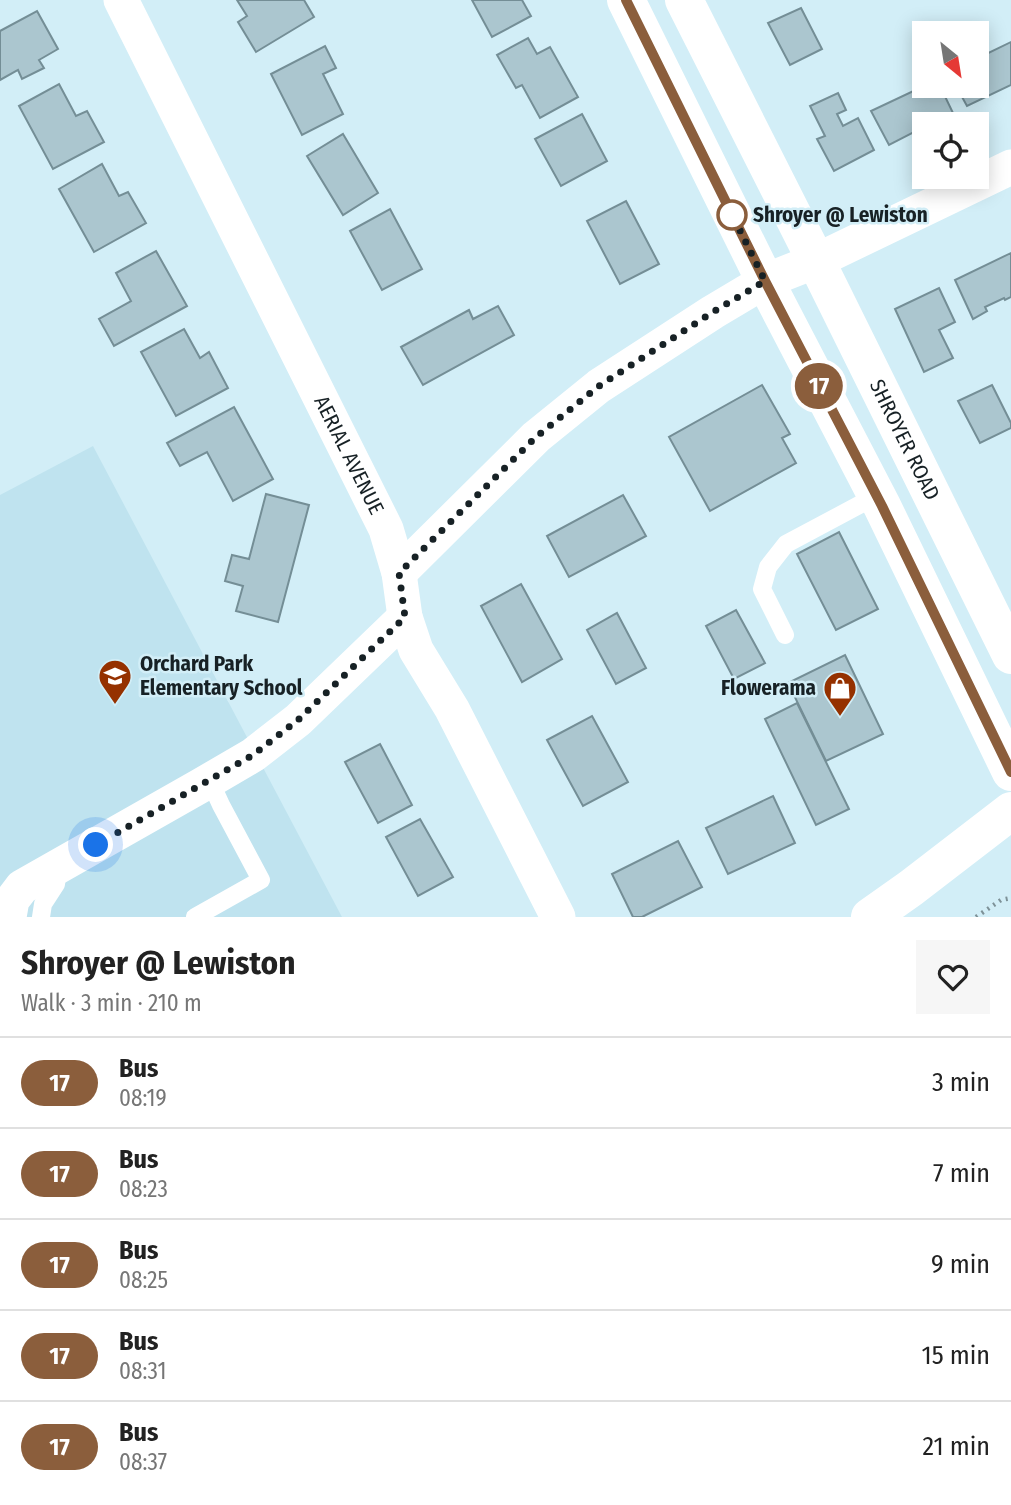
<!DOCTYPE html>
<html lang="en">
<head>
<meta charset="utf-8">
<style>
	body { margin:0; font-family:"Fira Sans Condensed",sans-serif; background:#f6f6f6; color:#222; height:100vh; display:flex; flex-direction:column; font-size:26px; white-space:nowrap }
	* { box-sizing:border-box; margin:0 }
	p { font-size:23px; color:#767676 }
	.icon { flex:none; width:38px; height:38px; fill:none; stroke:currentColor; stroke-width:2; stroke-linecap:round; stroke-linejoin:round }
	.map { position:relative; height:917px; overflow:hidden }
	.sheet { display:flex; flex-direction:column; background:#fff; flex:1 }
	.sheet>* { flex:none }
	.badge { padding:0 14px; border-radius:23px; font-size:24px; line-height:46px }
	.needle { width:46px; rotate:150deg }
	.fabs { position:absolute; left:912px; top:21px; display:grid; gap:14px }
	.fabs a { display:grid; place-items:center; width:77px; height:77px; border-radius:0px; background:#fff; box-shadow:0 4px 18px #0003; font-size:35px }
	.you { position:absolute; width:35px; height:35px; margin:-18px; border:5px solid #fff; border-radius:50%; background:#1a73e8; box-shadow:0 0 0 10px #1a73e833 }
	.map>.badge { position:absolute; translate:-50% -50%; box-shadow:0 0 0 4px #fff }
	.round { display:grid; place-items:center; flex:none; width:74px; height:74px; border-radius:0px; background:#f6f6f6 }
	.summary { display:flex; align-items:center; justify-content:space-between; height:119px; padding:0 21px }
	h1 { font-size:33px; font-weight:700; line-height:52px }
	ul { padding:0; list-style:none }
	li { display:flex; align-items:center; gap:21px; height:91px; padding:0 21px; border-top:2px solid #e0e0e0 }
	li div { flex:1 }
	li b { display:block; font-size:26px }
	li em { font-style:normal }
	li .badge { min-width:77px; font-weight:700; text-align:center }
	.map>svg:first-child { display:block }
	.built { fill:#bfe3ef }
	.building { fill:#abc6cf; stroke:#748e96; stroke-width:2 }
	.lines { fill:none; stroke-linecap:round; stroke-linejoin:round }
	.path { stroke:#7e9298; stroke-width:4.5; stroke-dasharray:2 5; stroke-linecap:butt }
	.lane { stroke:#fff; stroke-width:18 }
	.street { stroke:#fff; stroke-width:35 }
	.secondary { stroke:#fff; stroke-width:38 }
	.primary { stroke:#fff; stroke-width:38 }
	.line-casing { stroke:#fff; stroke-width:16 }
	.line { stroke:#8b5e3c; stroke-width:10 }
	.walk { stroke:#172125; stroke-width:7; stroke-dasharray:0 12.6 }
	.stop-dot { fill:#fff; stroke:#8b5e3c; stroke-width:3.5 }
	.labels { text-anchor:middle; stroke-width:5; stroke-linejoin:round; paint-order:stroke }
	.stop-label { font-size:21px; font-weight:bold; fill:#172125; stroke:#d2eef7; text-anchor:start }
	.street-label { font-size:21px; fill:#172125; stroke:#d2eef7 }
	.poi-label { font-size:21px; font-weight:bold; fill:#172125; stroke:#d2eef7; text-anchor:start }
</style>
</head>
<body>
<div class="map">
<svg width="1011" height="917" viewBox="0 0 1011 917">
	<rect width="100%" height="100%" fill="#d2eef7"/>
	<polygon class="built" points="93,446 342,917 0,917 0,495"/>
	<g class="building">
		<polygon points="237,0 304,0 314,17 256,52 238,22 247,16"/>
		<polygon points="472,0 522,0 531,16 492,37"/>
		<polygon points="801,8 822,49 790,65 768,23"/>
		<polygon points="37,11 58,49 39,60 44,68 22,79 18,70 0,80 0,31"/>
		<polygon points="528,38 537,54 550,47 578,97 540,118 522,85 516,88 497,55"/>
		<polygon points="1011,42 1011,85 967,106 956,86 976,86 976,59"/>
		<polygon points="325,46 336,68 323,74 343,114 302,135 271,74"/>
		<polygon points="59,84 76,116 87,111 104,142 53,169 19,106"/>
		<polygon points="924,86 940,86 953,113 930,124 924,124 924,127 889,145 871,111"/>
		<polygon points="838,93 846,110 837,114 843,126 858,118 874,150 834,171 817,139 825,136 810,106"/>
		<polygon points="582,114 607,161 561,186 535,139"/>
		<polygon points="343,134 378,193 343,215 307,156"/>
		<polygon points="102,164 119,196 128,192 146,223 94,252 59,189"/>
		<polygon points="626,201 659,264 620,284 587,221"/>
		<polygon points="390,209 422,269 382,290 350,231"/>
		<polygon points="156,251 187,306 114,346 99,319 131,301 116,273"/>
		<polygon points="1011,253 1011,297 1005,300 1004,298 985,307 987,311 973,319 955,280"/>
		<polygon points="939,288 955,322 939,330 953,358 924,372 895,309"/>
		<polygon points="498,306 514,335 423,385 401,347 469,310 473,319"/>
		<polygon points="184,329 200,358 209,352 228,388 176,416 141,352"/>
		<polygon points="762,385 790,434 782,438 796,463 710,511 669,437"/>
		<polygon points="992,385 1011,423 1011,428 980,443 958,401"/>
		<polygon points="234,407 273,479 233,501 207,452 180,466 167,443"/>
		<polygon points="266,494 309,505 278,622 236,611 243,586 225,581 232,555 249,559"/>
		<polygon points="623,495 646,536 569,577 547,536"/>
		<polygon points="839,532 878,609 836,630 797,554"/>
		<polygon points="521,584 562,659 522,682 481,606"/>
		<polygon points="736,610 765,663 734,679 706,626"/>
		<polygon points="617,613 646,668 616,684 587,630"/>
		<polygon points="845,655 883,734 826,761 788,683"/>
		<polygon points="797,703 849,809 816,825 765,719"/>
		<polygon points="592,716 628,782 583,806 547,740"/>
		<polygon points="380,744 412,805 378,823 345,762"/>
		<polygon points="773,796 795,843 728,874 706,828"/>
		<polygon points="420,819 453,877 418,896 386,837"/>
		<polygon points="678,841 702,887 642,917 633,917 612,874"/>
	</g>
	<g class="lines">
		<polyline class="path" points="976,917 1001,900 1011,898"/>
		<g class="lane">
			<polyline points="785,635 762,589 768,567 786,544 876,496"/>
			<polyline points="41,917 43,904 56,884 58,870"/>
			<polyline points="195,917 261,880 221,805 210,781"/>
		</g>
		<g class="street">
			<path id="s1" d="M 121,0 L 386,529 L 399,573 L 405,617 L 416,650 L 452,709 L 558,917"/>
			<polyline points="399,573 536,437 599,386 713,312 765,281 816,261 1011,167"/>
			<polyline points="9,917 12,900 22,887 200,786 253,755 298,720 405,617"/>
		</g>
		<g class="secondary">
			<polyline points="626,0 765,281 882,506 1011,772"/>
			<path id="s2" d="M 684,0 L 816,261 L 1011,655"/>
		</g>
		<polyline class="primary" points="870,917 911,888 1011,811"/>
	</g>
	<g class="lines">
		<defs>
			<polyline id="line" points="626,0 765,281 882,506 1011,772"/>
		</defs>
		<use href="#line" class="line-casing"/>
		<use href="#line" class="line"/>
		<polyline class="walk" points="96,845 253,755 298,720 405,617 399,573 536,437 599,386 713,312 765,281 729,208 732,215"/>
	</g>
	<defs>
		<symbol id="school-pin" viewBox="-11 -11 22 30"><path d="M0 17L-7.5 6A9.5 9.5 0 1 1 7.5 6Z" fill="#953100" stroke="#d2eef7"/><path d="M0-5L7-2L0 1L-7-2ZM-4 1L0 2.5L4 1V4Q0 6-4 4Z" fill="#fff"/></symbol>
		<symbol id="shop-pin" viewBox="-11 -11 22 30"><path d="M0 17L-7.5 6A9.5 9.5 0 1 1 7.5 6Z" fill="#953100" stroke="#d2eef7"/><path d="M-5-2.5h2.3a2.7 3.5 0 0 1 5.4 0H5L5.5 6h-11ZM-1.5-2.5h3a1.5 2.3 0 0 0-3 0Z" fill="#fff"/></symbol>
	</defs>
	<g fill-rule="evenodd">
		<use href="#school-pin" x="96" y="657" width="38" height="52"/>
		<use href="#shop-pin" x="821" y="669" width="38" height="52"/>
	</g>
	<circle class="stop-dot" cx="732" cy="215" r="14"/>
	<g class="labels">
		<g class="stop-label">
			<text x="753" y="222">Shroyer @ Lewiston</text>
		</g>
		<g class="street-label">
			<text dy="7" stroke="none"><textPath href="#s2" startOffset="492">SHROYER ROAD</textPath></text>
			<text dy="7" stroke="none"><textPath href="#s1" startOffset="509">AERIAL AVENUE</textPath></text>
		</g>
		<g class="poi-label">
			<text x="140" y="671">Orchard Park<tspan x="140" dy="24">Elementary School</tspan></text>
			<text x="816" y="695" text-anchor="end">Flowerama</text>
		</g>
	</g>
</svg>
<div class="fabs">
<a><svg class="needle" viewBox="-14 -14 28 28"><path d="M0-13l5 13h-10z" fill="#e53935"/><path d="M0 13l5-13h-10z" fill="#767676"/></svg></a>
<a><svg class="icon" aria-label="locate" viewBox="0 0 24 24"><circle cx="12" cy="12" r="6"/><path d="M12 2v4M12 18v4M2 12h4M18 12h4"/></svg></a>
</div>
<div class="you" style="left:96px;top:845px"></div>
<b class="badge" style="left:819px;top:386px;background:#8b5e3c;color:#fff">17</b>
</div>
<section class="sheet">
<div class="summary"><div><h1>Shroyer @ Lewiston</h1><p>Walk · 3 min · 210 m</p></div><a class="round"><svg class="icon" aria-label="heart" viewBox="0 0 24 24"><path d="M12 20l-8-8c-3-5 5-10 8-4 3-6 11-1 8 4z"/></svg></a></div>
<ul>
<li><span class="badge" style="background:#8b5e3c;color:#fff">17</span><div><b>Bus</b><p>08:19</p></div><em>3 min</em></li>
<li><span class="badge" style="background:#8b5e3c;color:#fff">17</span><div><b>Bus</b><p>08:23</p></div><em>7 min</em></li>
<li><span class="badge" style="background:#8b5e3c;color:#fff">17</span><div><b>Bus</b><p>08:25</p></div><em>9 min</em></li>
<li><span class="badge" style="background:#8b5e3c;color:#fff">17</span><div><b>Bus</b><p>08:31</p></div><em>15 min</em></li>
<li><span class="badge" style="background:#8b5e3c;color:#fff">17</span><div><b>Bus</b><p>08:37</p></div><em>21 min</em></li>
</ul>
</section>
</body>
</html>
